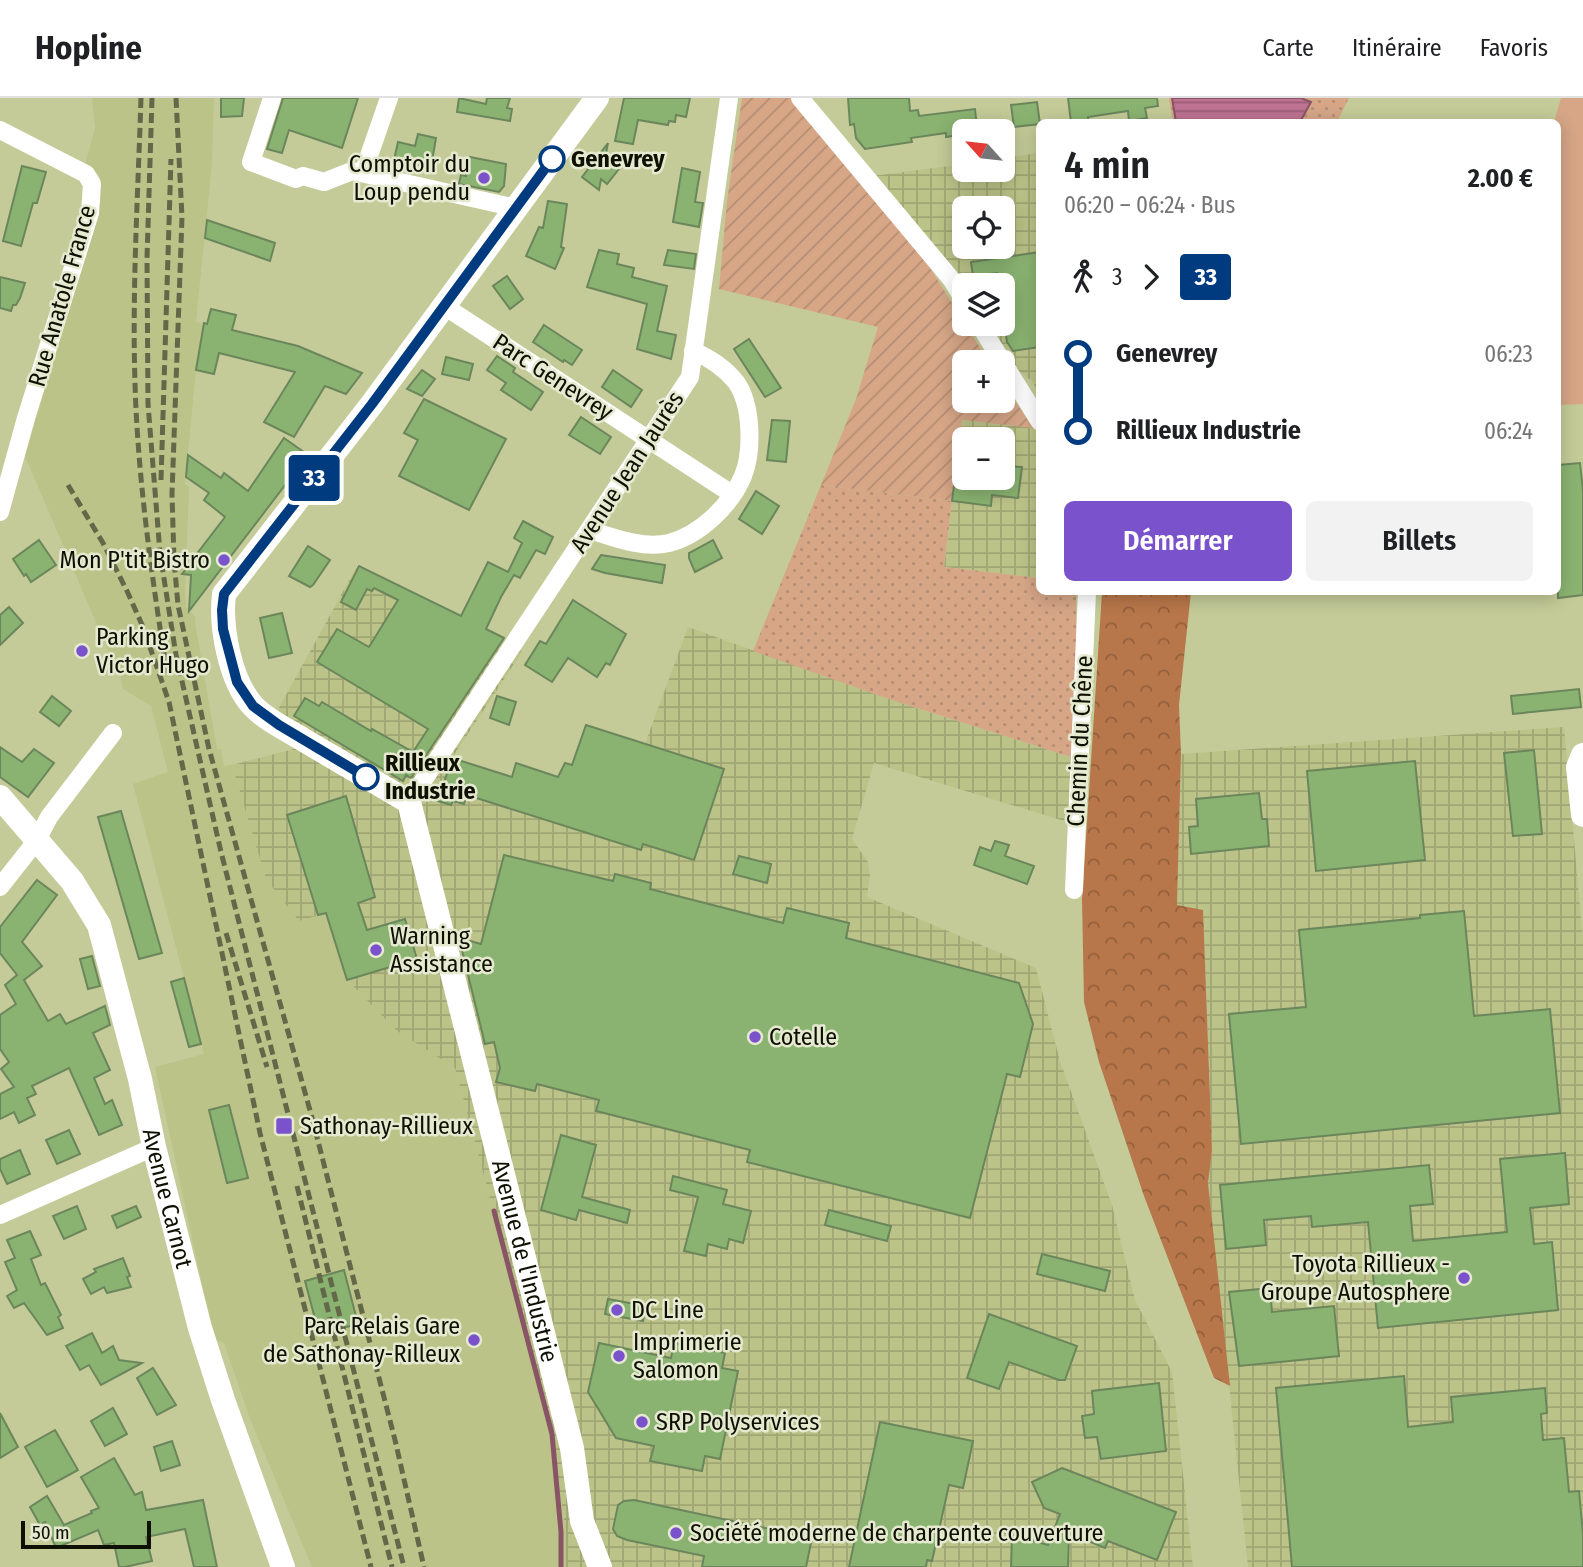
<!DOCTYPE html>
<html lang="fr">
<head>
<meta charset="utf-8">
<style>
	body { margin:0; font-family:"Fira Sans Condensed",sans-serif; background:#f2f2f2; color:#202124; height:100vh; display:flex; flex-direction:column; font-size:26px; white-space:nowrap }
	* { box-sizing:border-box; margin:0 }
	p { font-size:23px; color:#757577 }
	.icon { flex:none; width:38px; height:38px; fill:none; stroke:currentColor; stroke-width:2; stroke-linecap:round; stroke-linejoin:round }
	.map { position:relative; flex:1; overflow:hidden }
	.sheet { position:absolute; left:1036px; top:21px; width:525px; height:476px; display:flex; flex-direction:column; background:#fff; border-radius:10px; box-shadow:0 4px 18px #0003 }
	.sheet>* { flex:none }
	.badge { padding:0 14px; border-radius:5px; font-size:24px; line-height:46px }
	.needle { width:46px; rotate:297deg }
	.fabs { position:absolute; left:952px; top:21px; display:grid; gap:14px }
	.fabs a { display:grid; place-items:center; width:63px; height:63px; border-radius:10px; background:#fff; box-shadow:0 4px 18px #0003; font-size:35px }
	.scale { position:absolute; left:21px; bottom:18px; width:130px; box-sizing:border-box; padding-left:7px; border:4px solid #0e1001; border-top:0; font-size:19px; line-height:24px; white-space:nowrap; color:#0e1001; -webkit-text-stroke:5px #e5e9cf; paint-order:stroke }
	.map>.badge { position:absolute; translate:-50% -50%; box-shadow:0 0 0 4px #fff }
	.legs { display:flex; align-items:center; gap:10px; height:77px; padding:0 28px; font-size:23px }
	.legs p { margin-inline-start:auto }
	.head { display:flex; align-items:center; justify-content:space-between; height:119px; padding:0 28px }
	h1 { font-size:38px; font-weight:600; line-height:52px }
	.cta { display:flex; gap:14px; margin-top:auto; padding:14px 28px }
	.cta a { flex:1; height:80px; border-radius:10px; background:#7a53cc; color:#fff; font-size:28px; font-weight:600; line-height:80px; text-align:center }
	.cta a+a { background:#f2f2f2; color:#202124 }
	ul { padding:0 28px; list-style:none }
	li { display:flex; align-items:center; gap:24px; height:77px; font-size:26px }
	li i { display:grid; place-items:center; width:10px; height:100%; margin:0 9px; background:currentColor }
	li i::after { content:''; width:18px; height:18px; margin:-9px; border:5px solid; border-radius:50%; background:#fff }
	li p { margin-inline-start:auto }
	li:first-child i { background:linear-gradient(#0000 50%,currentColor 0) }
	li:last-child i { background:linear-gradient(currentColor 50%,#0000 0) }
	header { display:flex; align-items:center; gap:42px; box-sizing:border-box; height:98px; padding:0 35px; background:#fff; border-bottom:2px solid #e0e0e0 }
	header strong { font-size:33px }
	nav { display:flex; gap:38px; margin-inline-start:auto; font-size:24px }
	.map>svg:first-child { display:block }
	.built { fill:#bbc388 }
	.industrial { fill:url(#industrial-grid); fill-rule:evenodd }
	.grass { fill:url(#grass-dots) }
	.forest { fill:url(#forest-crowns) }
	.garden { fill:url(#garden-furrows) }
	.pitch { fill:#d6a687 }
	.water { fill:url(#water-rules); stroke:#895566; stroke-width:2 }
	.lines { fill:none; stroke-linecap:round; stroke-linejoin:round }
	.stream { stroke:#895566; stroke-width:5 }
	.building { fill:#8ab371; stroke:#6c865c; stroke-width:2 }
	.street { stroke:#fff; stroke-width:18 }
	.secondary { stroke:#fff; stroke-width:24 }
	.rail { stroke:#636848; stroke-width:5; stroke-dasharray:10 5; stroke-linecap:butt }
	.line-1-casing { stroke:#fff; stroke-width:16 }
	.line-1 { stroke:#003b80; stroke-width:10 }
	.stop-1-dot { fill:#fff; stroke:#003b80; stroke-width:3.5 }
	.poi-dot { fill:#7a53cc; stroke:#e5e9cf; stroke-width:2.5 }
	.labels { text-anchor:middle; stroke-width:5; stroke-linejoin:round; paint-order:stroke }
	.stop-label { font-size:24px; font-weight:bold; fill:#0e1001; stroke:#e5e9cf; text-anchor:start }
	.poi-label { font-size:24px; fill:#0e1001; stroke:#e5e9cf; text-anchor:start }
	.street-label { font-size:24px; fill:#0e1001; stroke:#e5e9cf }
</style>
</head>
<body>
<header>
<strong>Hopline</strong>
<nav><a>Carte</a><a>Itinéraire</a><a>Favoris</a></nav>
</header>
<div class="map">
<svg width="1583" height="1469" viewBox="0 0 1583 1469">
	<defs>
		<pattern id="industrial-grid" width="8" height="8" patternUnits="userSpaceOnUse" patternTransform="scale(1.75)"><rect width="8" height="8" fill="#bbc388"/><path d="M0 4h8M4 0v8" fill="none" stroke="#a0a674"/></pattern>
		<pattern id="grass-dots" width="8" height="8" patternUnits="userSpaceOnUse" patternTransform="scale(1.75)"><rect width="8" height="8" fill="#d6a687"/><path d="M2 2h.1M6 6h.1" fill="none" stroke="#b68e73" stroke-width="1.8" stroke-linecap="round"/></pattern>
		<pattern id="forest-crowns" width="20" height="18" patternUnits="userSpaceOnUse" patternTransform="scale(1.75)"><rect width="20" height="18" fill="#b8774a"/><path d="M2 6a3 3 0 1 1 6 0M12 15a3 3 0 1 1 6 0" fill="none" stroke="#94603b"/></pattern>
		<pattern id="garden-furrows" width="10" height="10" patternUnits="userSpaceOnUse" patternTransform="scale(1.75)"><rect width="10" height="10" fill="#d6a687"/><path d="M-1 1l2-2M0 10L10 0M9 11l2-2" fill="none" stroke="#b68e73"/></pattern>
		<pattern id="water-rules" width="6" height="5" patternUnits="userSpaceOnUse" patternTransform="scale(1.75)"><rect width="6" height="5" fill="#be7392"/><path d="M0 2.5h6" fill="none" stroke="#995d75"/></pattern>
	</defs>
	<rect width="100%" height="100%" fill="#c4cb98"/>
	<polygon class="built" points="92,0 214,0 212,65 196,224 204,225 196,272 185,385 189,389 185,493 186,509 196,520 195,525 217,651 221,651 224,668 232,667 267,781 326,815 347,882 397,933 455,970 551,1327 566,1438 566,1469 312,1469 250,1321 224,1245 214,1241 155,969 204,956 133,686 168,674 151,608 123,591 117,562 112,562 25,358 101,104 99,76 85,67 95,30"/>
	<g class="industrial">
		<path d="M 1039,55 L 1039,298 L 1033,284 L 1017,271 L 988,226 L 1003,226 L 1003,187 L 964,188 L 872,78 L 964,66 L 964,72 L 1003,72 L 1003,60 ZM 964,110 L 1003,110 L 1003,149 L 964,149 Z"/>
		<path d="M 962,322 L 1039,330 L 1039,480 L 944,469 ZM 964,341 L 1003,341 L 1003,380 L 964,380 Z"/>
		<polygon points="356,470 508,543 522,554 452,660 547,691 553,695 565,665 572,667 645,646 688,529 892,602 1077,661 1074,726 874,665 852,741 868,764 870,778 867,799 1036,870 1060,963 1112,1107 1135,1202 1172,1274 1193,1469 566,1469 566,1437 551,1327 455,970 397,933 347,882 326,815 299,823 266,781 232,667 298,650 276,615"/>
		<polygon points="1564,629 1583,842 1583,1469 1248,1469 1208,1085 1212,1052 1203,812 1177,808 1181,656"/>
	</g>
	<g class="grass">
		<polygon points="1169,0 1349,0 1337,24 1173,24"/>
		<polygon points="821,387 952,403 944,469 1039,480 1040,494 1076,494 1077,661 892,602 753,553"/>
	</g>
	<polygon class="forest" points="1102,494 1191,494 1179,607 1181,656 1177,807 1203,812 1212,1052 1208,1085 1230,1288 1214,1280 1144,1098 1099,964 1084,904 1082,801"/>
	<polygon class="garden" points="742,0 791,0 929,168 989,264 964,264 964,303 1003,303 1003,285 1033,330 962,322 952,403 821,387 856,301 878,229 719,191 727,103"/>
	<polygon class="pitch" points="1561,0 1583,0 1583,306 1559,307 1558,24 1554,24"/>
	<polygon class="water" points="1172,0 1301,0 1311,4 1300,24 1176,24"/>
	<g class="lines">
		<polyline class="stream" points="494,1113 552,1336 561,1434 561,1469"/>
	</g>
	<g class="building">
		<polygon points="221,0 244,0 242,18 221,19"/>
		<polygon points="283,0 358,0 342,50 289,32 282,55 267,51"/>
		<polygon points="459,0 486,6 487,0 510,0 507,10 512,11 510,23 457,14"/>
		<polygon points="624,0 690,0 686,19 676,17 675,24 669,23 668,27 638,22 633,46 615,43"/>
		<polygon points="848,0 909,0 910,13 918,12 919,18 975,11 977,30 967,31 964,36 946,39 946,35 911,40 912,44 865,51 856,40 854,26 850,27"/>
		<polygon points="1068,0 1157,0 1158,8 1145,10 1147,20 1129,23 1128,13 1088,19 1088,24 1071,24"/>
		<polygon points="1037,4 1040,26 1014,29 1011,7"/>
		<polygon points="418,36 436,40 431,69 394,62 398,44 415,48"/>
		<polygon points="608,45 605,60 619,71 607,86 601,81 599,92 582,79"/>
		<polygon points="470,59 506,66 504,88 499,94 459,86 461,77 466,78"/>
		<polygon points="22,68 46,74 37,105 33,105 21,148 3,143"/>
		<polygon points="682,70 700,74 695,104 703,105 699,129 673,124"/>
		<polygon points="548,103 567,106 561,149 564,150 555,171 526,158 539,129 543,130"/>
		<polygon points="207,122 275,145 270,163 205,140"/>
		<polygon points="599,152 619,156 617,166 634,170 632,179 667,188 657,233 676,237 671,261 637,251 647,206 587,189"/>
		<polygon points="668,152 696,156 694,171 664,167"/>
		<polygon points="1040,154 1040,249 1013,253 1007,244 1003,215 1003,187 999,187 997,175 973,178 971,164"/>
		<polygon points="507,178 523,201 510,211 493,188"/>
		<polygon points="0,179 25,185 20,200 16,207 13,207 11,213 0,210"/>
		<polygon points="211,211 236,217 232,232 298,248 362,275 346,296 325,288 294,339 264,324 295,274 219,255 214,276 196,272 204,225 207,226"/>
		<polygon points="544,227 582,252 572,267 564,262 563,264 533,244"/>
		<polygon points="749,241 781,290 765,299 734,251"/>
		<polygon points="497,258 515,270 513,274 543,294 531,312 501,292 506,285 487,272"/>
		<polygon points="446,259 473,266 469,282 442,276"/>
		<polygon points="422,272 435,281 422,298 407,291"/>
		<polygon points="613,272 642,292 631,309 602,289"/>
		<polygon points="424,301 506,341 469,412 399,378 418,342 404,335"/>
		<polygon points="581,319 611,339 600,356 569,337"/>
		<polygon points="772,322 790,323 786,364 767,362"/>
		<polygon points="284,340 308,357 189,513 191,477 182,476 186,471 187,458 192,462 225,419 204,402 209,395 186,379 188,357 221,380 224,375 248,393"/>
		<polygon points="1580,365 1583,393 1583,497 1558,500 1558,367"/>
		<polygon points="1005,368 1022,369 1018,400 992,397 991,408 952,403 955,380 1003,380"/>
		<polygon points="756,393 779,408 762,436 739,421"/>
		<polygon points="523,423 553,439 545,456 536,452 520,480 514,477 501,499 486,531 504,540 411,680 406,677 403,683 294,618 305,600 319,608 322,604 371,633 372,631 413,654 428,631 317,564 337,531 369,549 398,502 374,490 372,493 367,491 356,512 341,504 359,468 461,518 488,464 508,474 522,445 514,440"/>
		<polygon points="39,442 56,467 31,484 26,476 24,478 13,461"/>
		<polygon points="713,442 722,460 695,474 689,460 689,455"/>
		<polygon points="308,448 330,462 313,487 310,489 289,478"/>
		<polygon points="601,457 665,467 662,485 605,475 592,471"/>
		<polygon points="573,502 626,536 610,567 606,565 597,579 568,560 552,584 525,567 540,543 546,546"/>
		<polygon points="9,509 23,525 0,547 0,517"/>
		<polygon points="282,515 292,555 269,560 260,520"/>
		<polygon points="1579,591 1581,609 1513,616 1511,598"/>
		<polygon points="52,598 71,613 59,628 40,614"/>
		<polygon points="497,598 516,604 509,627 490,620"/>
		<polygon points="586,627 724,671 694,762 643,746 641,752 467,697 464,706 453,703 451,707 438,703 452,660 512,679 516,665 558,679 565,665 572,667"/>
		<polygon points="0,649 22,664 34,651 54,665 28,699 0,679"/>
		<polygon points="1534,652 1542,736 1513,738 1504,655"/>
		<polygon points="1415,663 1425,762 1316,773 1307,673"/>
		<polygon points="1259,695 1262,721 1267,721 1269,748 1191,756 1189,729 1198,728 1196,701"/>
		<polygon points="346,698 375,799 358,805 367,832 405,821 417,861 347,882 326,815 318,817 287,717"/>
		<polygon points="121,713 162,855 139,861 98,719"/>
		<polygon points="995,743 1009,747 1005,758 1034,768 1027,786 974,767 980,749 991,753"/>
		<polygon points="504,757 613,783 615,776 651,785 650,791 783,825 787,810 849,825 846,840 1019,885 1033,926 1020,979 1007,976 970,1120 747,1064 750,1052 596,1013 599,1002 537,986 535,993 496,984 500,970 494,944 485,946 459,840 481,846"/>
		<polygon points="739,758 771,766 767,785 733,776"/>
		<polygon points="37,782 57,797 22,844 42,868 24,882 48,923 60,916 66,926 105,908 110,927 93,935 110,972 94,980 105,1006 112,1002 122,1027 99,1037 69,970 32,988 36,996 27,1000 35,1017 19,1025 14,1014 0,1021 0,996 14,989 1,971 9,964 0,951 0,917 16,906 5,887 17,877 0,855 0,829"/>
		<polygon points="1464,813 1474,918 1550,911 1560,1015 1241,1046 1229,916 1306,909 1299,832 1420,820 1420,817"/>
		<polygon points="92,858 100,888 88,891 80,861"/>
		<polygon points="184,880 201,946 189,949 171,884"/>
		<polygon points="229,1007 248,1080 227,1085 209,1012"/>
		<polygon points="69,1032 80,1056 57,1066 46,1042"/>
		<polygon points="561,1037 596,1047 582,1099 630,1112 627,1125 579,1112 576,1122 541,1112"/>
		<polygon points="20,1052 30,1076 7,1086 0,1071 0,1061"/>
		<polygon points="1565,1055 1569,1106 1530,1110 1534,1146 1552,1144 1558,1212 1378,1230 1368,1124 1312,1129 1311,1118 1264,1122 1266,1147 1226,1151 1220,1087 1429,1067 1433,1106 1410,1108 1413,1143 1507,1134 1500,1061"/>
		<polygon points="673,1078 727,1092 723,1106 751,1113 743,1145 729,1141 727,1151 708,1146 706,1158 684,1153 698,1099 670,1092"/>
		<polygon points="77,1108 86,1131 64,1141 53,1118"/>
		<polygon points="136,1108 141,1119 117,1130 112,1118"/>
		<polygon points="829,1112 891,1128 887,1143 825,1127"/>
		<polygon points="30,1133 41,1157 31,1161 41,1187 45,1185 61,1217 58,1219 63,1230 47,1237 24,1205 14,1210 7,1198 17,1192 5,1164 15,1160 7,1142"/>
		<polygon points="1042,1156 1110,1173 1105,1193 1037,1176"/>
		<polygon points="123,1160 130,1178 127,1179 131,1189 107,1195 104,1189 91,1196 83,1181 96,1174 94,1171"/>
		<polygon points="344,1172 358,1226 319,1236 305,1183"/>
		<polygon points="1270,1190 1272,1214 1334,1208 1339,1258 1239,1268 1229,1194"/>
		<polygon points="608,1201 646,1208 643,1223 605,1216"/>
		<polygon points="989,1216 1077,1248 1065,1282 1059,1282 1009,1264 999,1291 967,1280"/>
		<polygon points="92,1235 102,1255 113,1248 119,1262 142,1265 101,1287 89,1267 80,1272 66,1248"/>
		<polygon points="599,1245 671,1260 674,1245 725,1255 722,1270 738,1273 720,1361 705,1358 702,1373 650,1363 654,1348 616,1340 588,1294"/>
		<polygon points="153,1270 176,1307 157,1317 137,1280"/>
		<polygon points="1404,1278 1408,1329 1453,1324 1451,1299 1545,1290 1547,1315 1541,1316 1543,1342 1564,1340 1569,1394 1579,1393 1583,1436 1583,1469 1292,1469 1276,1290"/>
		<polygon points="1159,1285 1166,1353 1101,1361 1097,1339 1085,1340 1082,1318 1094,1316 1092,1293"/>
		<polygon points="113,1310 127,1336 105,1348 91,1323"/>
		<polygon points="0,1315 18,1349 0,1360"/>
		<polygon points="880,1324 973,1343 963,1390 949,1387 932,1463 927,1462 926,1469 849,1469"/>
		<polygon points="55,1332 78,1372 47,1389 25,1349"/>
		<polygon points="172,1343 180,1367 161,1373 154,1349"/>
		<polygon points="114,1360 135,1397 142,1394 146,1412 203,1402 217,1469 194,1469 185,1431 146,1439 152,1463 125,1469 119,1469 114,1445 104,1447 98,1432 56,1450 45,1424 40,1427 30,1409 47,1398 64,1427 92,1415 91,1413 99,1410 81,1379"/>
		<polygon points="1062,1370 1176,1414 1157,1462 1108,1443 1105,1450 1069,1435 1068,1469 1011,1469 1012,1437 1048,1447 1060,1416 1044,1410 1032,1384"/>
		<polygon points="634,1402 812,1440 806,1469 702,1469 704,1458 627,1442 617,1438 613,1431 618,1407 624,1403"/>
	</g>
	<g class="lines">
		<g class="street">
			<polyline points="272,0 251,64 296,81 303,78 324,84 352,73 516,110"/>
			<polyline points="800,0 952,182 964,202"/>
			<polyline points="0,32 86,76 92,86 90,115 26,320 0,414"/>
			<polyline points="363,75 389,0"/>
			<polyline points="444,208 732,396"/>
			<polyline points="979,226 1040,324"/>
			<path d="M 590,432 C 615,440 643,451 669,445 C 700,437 731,407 743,378 C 753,353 752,306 736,284 C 724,269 710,260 693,253"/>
			<polyline points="409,704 690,279 729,0"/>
			<polyline points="0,789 37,742 49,719 113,635"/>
			<polyline points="1074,792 1087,494"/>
			<polyline points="0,1117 154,1049"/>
		</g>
		<g class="secondary">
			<path id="s1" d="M 597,0 L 372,306 L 224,496 C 220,529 230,583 253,608 C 267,623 290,633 307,644 C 341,664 375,684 409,704 L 572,1350 L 582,1423 L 600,1469"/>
			<polyline points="1583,657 1578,669 1583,717"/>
			<path id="s2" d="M 0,699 L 72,783 L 99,827 L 140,981 L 154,1049 L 200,1230 L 223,1302 L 283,1469"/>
		</g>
		<g class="rail">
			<path d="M 141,0 C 138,95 132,191 135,286 C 138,383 152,480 167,575"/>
			<polyline points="152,0 147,160 148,306 160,455 176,557 221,754 404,1469"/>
			<polyline points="176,0 182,119 172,396 174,462 178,507 209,651 311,1016 395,1342 424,1469"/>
			<polyline points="161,382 171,61"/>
			<polyline points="68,387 103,445 127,493 143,529 169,604 260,1035 371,1469"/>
			<polyline points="226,835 267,969"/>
			<polyline points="297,1088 392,1469"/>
		</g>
	</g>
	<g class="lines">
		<defs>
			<polyline id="line-1" points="366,679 279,627 253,608 237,584 223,531 222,512 224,496 372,306 552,61"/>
		</defs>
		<use href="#line-1" class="line-1-casing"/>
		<use href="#line-1" class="line-1"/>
	</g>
	<g class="stop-1-dot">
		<circle cx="552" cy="61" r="12"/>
		<circle cx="366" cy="679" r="12"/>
	</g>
	<g class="poi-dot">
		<circle cx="484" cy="80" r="7"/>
		<circle cx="224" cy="462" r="7"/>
		<circle cx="82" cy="553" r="7"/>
		<circle cx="376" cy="852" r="7"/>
		<circle cx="755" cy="939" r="7"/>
		<rect x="275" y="1019" width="18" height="18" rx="3.5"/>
		<circle cx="1464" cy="1180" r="7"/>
		<circle cx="617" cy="1212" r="7"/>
		<circle cx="474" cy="1242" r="7"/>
		<circle cx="619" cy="1258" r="7"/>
		<circle cx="642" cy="1324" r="7"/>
		<circle cx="676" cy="1435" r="7"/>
	</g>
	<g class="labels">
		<g class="stop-label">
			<text x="571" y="69">Genevrey</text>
			<text x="385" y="673">Rillieux<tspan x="385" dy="28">Industrie</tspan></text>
		</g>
		<g class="poi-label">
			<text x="470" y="74" text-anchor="end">Comptoir du<tspan x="470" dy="28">Loup pendu</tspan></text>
			<text x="210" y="470" text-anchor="end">Mon P'tit Bistro</text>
			<text x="96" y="547">Parking<tspan x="96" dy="28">Victor Hugo</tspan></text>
			<text x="390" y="846">Warning<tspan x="390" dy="28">Assistance</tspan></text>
			<text x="769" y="947">Cotelle</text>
			<text x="300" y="1036">Sathonay-Rillieux</text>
			<text x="1450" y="1174" text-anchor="end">Toyota Rillieux -<tspan x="1450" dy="28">Groupe Autosphere</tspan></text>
			<text x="631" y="1220">DC Line</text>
			<text x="460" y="1236" text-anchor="end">Parc Relais Gare<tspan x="460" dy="28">de Sathonay-Rilleux</tspan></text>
			<text x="633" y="1252">Imprimerie<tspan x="633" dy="28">Salomon</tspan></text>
			<text x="656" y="1332">SRP Polyservices</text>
			<text x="690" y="1443">Société moderne de charpente couverture</text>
		</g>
		<g class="street-label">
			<text transform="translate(62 198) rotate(-74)" y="8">Rue Anatole France</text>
			<text transform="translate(553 279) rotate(33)" y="8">Parc Genevrey</text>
			<text transform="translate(627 374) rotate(-57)" y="8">Avenue Jean Jaurès</text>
			<text transform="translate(1080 643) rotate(-87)" y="8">Chemin du Chêne</text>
			<text dy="8" stroke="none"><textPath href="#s2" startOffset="444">Avenue Carnot</textPath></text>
			<text dy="8" stroke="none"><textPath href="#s1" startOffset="1396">Avenue de l'Industrie</textPath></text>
		</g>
	</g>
</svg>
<div class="fabs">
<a><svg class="needle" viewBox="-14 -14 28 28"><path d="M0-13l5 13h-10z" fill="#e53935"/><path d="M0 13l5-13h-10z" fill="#757577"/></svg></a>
<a><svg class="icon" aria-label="locate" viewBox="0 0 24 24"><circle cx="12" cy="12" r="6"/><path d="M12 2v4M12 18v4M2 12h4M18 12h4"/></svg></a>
<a><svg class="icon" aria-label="layers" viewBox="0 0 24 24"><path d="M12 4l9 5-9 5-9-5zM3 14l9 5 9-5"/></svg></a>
<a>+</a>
<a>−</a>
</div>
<div class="scale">50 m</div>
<b class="badge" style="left:314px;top:380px;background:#003b80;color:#fff">33</b>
<section class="sheet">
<div class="head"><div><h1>4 min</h1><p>06:20 – 06:24 · Bus</p></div><b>2.00 €</b></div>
<div class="legs"><svg class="icon" aria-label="walk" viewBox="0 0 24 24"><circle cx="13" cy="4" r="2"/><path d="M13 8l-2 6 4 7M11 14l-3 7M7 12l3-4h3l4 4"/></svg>3<svg class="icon" aria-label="forward" viewBox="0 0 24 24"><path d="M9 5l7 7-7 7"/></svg><b class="badge" style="background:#003b80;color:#fff">33</b></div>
<ul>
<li><i style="color:#003b80"></i><b>Genevrey</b><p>06:23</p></li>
<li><i style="color:#003b80"></i><b>Rillieux Industrie</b><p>06:24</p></li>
</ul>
<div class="cta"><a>Démarrer</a><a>Billets</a></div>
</section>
</div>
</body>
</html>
